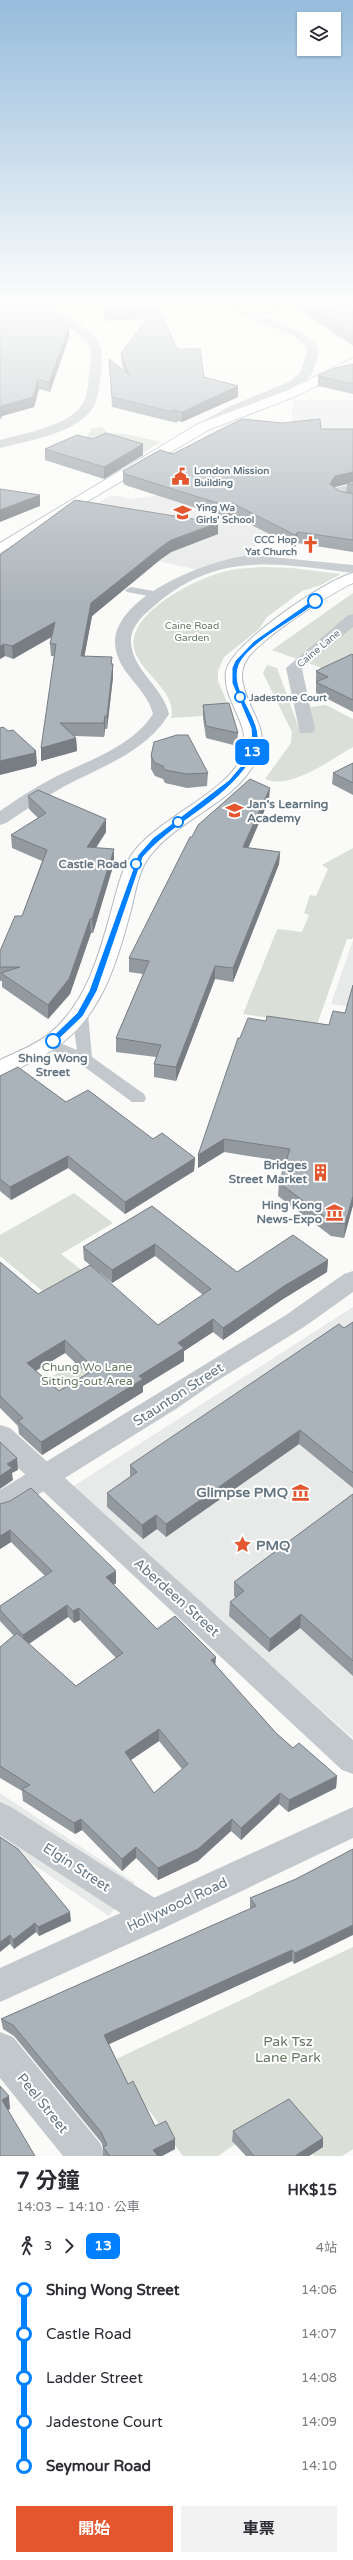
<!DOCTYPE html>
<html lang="zh-TW">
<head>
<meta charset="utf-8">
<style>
	body { margin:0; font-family:"Varela Round","Noto Sans TC",sans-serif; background:#f2f2f3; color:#2b2b33; height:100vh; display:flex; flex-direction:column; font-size:15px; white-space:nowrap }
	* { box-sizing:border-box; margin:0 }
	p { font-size:13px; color:#7c7c81 }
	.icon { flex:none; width:22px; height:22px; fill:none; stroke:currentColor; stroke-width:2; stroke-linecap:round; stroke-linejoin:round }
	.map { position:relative; height:2156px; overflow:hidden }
	.side { display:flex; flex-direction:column; background:#fff; flex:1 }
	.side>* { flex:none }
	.badge { padding:0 8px; border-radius:6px; font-size:14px; line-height:26px }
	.tools { position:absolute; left:297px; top:12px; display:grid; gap:8px }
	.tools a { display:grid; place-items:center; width:44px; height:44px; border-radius:0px; background:#fff; box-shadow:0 1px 3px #0004; font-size:20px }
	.map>.badge { position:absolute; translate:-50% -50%; box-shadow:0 0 0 2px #fff }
	.legs { display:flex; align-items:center; gap:6px; height:44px; padding:0 16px; font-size:13px }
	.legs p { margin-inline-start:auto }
	.head { display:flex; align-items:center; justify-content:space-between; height:68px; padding:0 16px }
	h1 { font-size:22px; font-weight:700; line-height:30px }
	.action { display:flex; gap:8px; margin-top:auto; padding:8px 16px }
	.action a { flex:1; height:46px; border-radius:0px; background:#e4572e; color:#fff; font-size:16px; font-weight:700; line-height:46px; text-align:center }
	.action a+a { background:#f2f2f3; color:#2b2b33 }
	ul { padding:0 16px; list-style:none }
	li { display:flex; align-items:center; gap:14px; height:44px; font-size:15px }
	li i { display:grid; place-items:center; width:6px; height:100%; margin:0 5px; background:currentColor }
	li i::after { content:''; width:10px; height:10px; margin:-5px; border:3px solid; border-radius:50%; background:#fff }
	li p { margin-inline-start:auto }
	li:first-child i { background:linear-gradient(#0000 50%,currentColor 0) }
	li:last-child i { background:linear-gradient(currentColor 50%,#0000 0) }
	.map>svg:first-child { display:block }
	.built { fill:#e8e9e9 }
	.green { fill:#dadfd7 }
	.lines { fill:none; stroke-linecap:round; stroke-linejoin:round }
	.secondary-casing { stroke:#b3babf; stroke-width:2 }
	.service { fill:#c3c8cc; fill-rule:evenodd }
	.pedestrian { fill:#c3c8cc; fill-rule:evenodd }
	.minor { fill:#c3c8cc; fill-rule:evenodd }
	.tertiary { fill:#c3c8cc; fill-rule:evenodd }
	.secondary { fill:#fff; fill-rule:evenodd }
	.wall { fill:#929a9f; fill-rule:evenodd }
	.shaded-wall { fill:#777d82 }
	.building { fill:#aab3b9; stroke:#777d82; fill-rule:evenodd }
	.line-1 { fill:#0080ff; stroke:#fff }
	.stop-1-dot { fill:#fff; stroke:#0080ff; stroke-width:2 }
	.labels { text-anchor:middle; stroke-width:4; stroke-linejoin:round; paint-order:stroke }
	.far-poi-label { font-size:10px; font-weight:bold; fill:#657683; stroke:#fff; text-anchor:start }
	.far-park-label { font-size:10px; fill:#687a64; stroke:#fff }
	.far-street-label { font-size:10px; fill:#657683; stroke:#fff }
	.far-stop-label { font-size:10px; font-weight:bold; fill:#657683; stroke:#fff; text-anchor:start }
	.poi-label { font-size:12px; font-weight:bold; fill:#657683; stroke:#fff; text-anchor:end }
	.stop-label { font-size:12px; font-weight:bold; fill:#657683; stroke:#fff; text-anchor:end }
	.park-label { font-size:12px; fill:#687a64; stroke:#fff }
	.near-street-label { font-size:14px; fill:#657683; stroke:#fff }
	.near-poi-label { font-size:14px; font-weight:bold; fill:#657683; stroke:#fff; text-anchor:end }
	.near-park-label { font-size:14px; fill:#687a64; stroke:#fff }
</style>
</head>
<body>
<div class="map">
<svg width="353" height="2156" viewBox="0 0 353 2156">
	<rect width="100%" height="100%" fill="#fafaf8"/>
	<g class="built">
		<polygon points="293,400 353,400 353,452 187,449 206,435 231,422 258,430 291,430"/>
		<polygon points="167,494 318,521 252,548 257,554 198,570 40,535 112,495 132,499"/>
		<polygon points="353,940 353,1007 331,1004"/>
		<polygon points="353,1307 353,1738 69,1489"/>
		<polygon points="0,1793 135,1883 109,1916 0,1842"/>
	</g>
	<g class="green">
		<polygon points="102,427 107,433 126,434 161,442 142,453 82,444 92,428"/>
		<path d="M 264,567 L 292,568 L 341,574 L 321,585 L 302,591 L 267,617 L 259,629 L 224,657 L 218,671 L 218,681 L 232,714 L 171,718 C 178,691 139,673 134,648 C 127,612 199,577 227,571 C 239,568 251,568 264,567 Z"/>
		<polygon points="353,593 353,676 349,678 272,650"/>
		<path d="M 267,665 L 277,668 L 300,731 L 312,731 L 311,707 L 326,705 L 353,719 L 353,747 C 329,760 292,790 265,779 L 291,743 L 292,732 L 263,673 Z"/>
		<polygon points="353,848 353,937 352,939 347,939 317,1025 243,1014 276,932 278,929 302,932 309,915 304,913 310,895 316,896 328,869 322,865"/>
		<polygon points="74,1193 113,1223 61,1254 88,1275 51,1298 0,1256 0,1235"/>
		<polygon points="95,1350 120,1372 60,1402 40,1384"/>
		<polygon points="353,1947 353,2149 342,2156 314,2156 280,2113 218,2156 183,2156 112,2061"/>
	</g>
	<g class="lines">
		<defs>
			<g id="secondary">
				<polygon points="353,358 353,367 294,397 208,430 0,553 0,543 198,424 286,391"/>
				<path d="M 353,573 L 353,583 C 331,593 256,641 246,661 C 242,668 241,676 243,684 C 248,710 272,732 257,759 C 234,805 179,817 149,857 C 137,873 135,897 129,917 C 112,979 95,1031 33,1061 C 23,1066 12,1073 0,1076 L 0,1060 C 17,1052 35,1045 49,1034 C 86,1004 99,955 111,912 C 117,891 121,868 135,850 C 161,818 227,791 241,758 C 255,725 222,703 226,672 C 229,645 327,579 353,573 Z"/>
			</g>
		</defs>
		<use href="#secondary" class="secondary-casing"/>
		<g class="service">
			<polygon points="269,304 278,304 283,310 254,318 254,314 273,309"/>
			<polygon points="353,484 353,490 342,494 353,498 353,504 339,501 331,495 335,488"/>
			<polygon points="131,587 159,592 165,595 159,598 127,592 125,590"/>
			<polygon points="80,1009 88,1014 92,1057 144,1094 146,1098 144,1102 132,1102 78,1062 43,1047 41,1044 43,1041 55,1041 77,1050 72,1014"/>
		</g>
		<polygon class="pedestrian" points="0,1802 11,1807 166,1905 171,1916 166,1927 154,1932 142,1927 0,1835"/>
		<g class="minor">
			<polygon points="217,304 233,304 302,332 315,343 319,352 312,374 297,388 236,413 203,431 197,427 198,424 228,407 289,382 300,373 307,352 306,346 294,336"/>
			<polygon points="353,614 353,627 302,669 315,729 312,733 300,733 286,668 347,616"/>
			<polygon points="353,1271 353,1292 304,1327 215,1382 176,1409 10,1512 0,1515 0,1490 286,1315 344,1274"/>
			<polygon points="0,2032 13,2037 100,2143 106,2156 63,2156 0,2078"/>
		</g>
		<g class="tertiary">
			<path d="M 39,304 C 54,304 54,308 66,316 C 99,337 106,339 100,381 C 98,393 97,405 88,414 C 67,435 27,441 0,448 L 0,440 C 23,433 73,426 84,401 C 88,393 88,383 89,374 C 91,363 94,351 87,342 C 74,326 51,321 39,304 Z"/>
			<path d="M 251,555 L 353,565 L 353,573 C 277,564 218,550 154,606 C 143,615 130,627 131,643 C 133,671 163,687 169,714 C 145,753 102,766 63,787 C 44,798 25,810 6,823 L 0,825 L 0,811 C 17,799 34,788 53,778 C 86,761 131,748 153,714 C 147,689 122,676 116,651 C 104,598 211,559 251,555 Z"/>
			<polygon points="0,1425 10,1428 353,1740 353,1774 342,1770 0,1451"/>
			<polygon points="353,1807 353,1838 166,1927 0,2002 0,1968"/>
		</g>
		<use href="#secondary" class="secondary"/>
	</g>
	<g class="wall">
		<polygon points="0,304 69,337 50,392 39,389 34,407 2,416 1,418 0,419"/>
		<polygon points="100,304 157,304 177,349 204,377 238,386 238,397 182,422 177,421 177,423 112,407 109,359 124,371 122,364 121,354 147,319 106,321"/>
		<polygon points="296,304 329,304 328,313 353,304 353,346 296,307"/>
		<polygon points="353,364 353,394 318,386 318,376"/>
		<path d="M 321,429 L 353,429 L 353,552 L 297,543 L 295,547 L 232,515 L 227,518 L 125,485 L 123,482 L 123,471 L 173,454 ZM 347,484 L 346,493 L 339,491 L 334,487 L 335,487 Z"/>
		<polygon points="93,439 143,444 143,455 104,479 45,460 45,449"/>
		<polygon points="218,523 218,534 171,552 161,559 92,616 84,657 113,664 113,677 107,729 105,729 104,737 75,736 76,738 77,751 41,761 54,656 51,656 50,644 52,637 13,659 5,656 0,659 0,555"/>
		<polygon points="353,655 353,712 316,693 316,671"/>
		<polygon points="203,705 238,733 237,746 206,738 203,718"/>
		<polygon points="151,756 208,773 207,786 187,788 165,783 163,779 155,776 151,769"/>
		<polygon points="353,763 353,795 332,784 333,773"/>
		<polygon points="28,796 106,832 96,848 114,863 93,933 91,933 70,994 48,1019 2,987 2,981 0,981 0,951 22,916 42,861 12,848 11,835 38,818 29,809"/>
		<polygon points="269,800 248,848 280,852 279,864 233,982 215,979 176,1081 154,1077 154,1064 156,1057 116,1052 116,1038 143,974 129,972 129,958 192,837"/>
		<polygon points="353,985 353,1205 344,1238 331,1236 278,1196 279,1183 286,1162 224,1152 198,1168 240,1038 266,1021 329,1025 345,1013"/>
		<polygon points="0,1076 66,1102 153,1139 195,1158 194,1171 125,1214 68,1168 11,1200 0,1191"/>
		<path d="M 152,1206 L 237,1272 L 328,1260 L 327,1272 L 283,1299 L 223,1340 L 213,1332 L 184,1351 L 184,1361 L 143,1386 L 143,1392 L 42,1455 L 19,1434 L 18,1426 L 0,1408 L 0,1262 L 38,1294 L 158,1325 L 203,1295 L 155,1256 L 112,1283 L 84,1260 L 83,1247 ZM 65,1353 L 87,1374 L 59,1391 L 36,1371 Z"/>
		<polygon points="353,1322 353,1488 299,1444 166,1537 157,1529 143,1539 107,1507 107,1493 130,1477 130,1465"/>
		<polygon points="353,1494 353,1676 300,1628 269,1652 229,1616 230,1602 236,1598 234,1596 234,1582"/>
		<path d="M 0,1504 L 116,1583 L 114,1585 L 157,1629 L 215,1664 L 276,1733 L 293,1748 L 337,1776 L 336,1788 L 288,1812 L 279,1804 L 241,1840 L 231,1831 L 198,1861 L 158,1880 L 136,1858 L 122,1871 L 82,1830 L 75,1834 L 23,1801 L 22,1791 L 0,1778 L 0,1647 L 14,1636 L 0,1621 L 0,1606 L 45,1576 L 11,1542 L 0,1549 ZM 68,1617 L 74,1623 L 80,1620 L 116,1658 L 76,1686 L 29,1644 ZM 159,1741 L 182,1769 L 154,1793 L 131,1760 Z"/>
		<polygon points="0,1837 71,1921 39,1936 36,1932 14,1949 10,1944"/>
		<polygon points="353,1849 294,1964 292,1961 109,2044 128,2084 155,2126 175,2139 175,2149 162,2156 103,2156 103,2147 101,2142 14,2036 3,2029 1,2019 250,1909 250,1898 296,1879"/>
		<polygon points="233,2131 323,2138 323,2147 309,2156 246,2156 232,2141"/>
	</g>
	<g class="shaded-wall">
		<polygon points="328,304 329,304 327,318 326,314"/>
		<polygon points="69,328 69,337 50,392 49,382"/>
		<polygon points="38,379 39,389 34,407 2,416 1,418 0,419 0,408 1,406"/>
		<polygon points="238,386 238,397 182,422 182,412"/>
		<polygon points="143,444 143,455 104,479 104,467"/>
		<polygon points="353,472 353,483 347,483 347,484 335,487 330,495 330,484 335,476"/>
		<polygon points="40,495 40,506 0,522 0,510"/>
		<polygon points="232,503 232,515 227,518 227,506"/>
		<polygon points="218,523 218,534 171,552 161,559 92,616 82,669 81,656 91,603 161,547 171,540"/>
		<polygon points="298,532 297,543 295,547 295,535"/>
		<polygon points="55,622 56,634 13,659 12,646"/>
		<polygon points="4,644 5,656 0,659 0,646"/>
		<polygon points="113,664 113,677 107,729 107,716"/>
		<polygon points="105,716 105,729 104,737 104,723"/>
		<polygon points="76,738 77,751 41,761 41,748"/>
		<polygon points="36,751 37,764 36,764 36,766 0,775 0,761"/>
		<polygon points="270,788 269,800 243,860 243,847"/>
		<polygon points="106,819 106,832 87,861 87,847"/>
		<polygon points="114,849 114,863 93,933 92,919"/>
		<polygon points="280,852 279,864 233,982 233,968"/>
		<polygon points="90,919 91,933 70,994 48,1019 48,1005"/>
		<polygon points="215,966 215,979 176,1081 176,1067"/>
		<polygon points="224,1139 224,1152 198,1168 198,1155"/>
		<polygon points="68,1156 68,1168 11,1200 10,1187"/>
		<polygon points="195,1158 194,1171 125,1214 125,1202"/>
		<polygon points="353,1196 353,1205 344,1238 345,1224"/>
		<polygon points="155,1244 155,1256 112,1283 112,1270"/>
		<polygon points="328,1260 327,1272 283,1299 223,1340 223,1328 284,1286"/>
		<polygon points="213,1319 213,1332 184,1351 184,1361 143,1386 143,1392 42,1455 41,1442 139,1376 178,1343"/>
		<polygon points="65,1340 65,1353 28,1375 27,1363"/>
		<polygon points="300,1430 299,1444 166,1537 166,1524"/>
		<polygon points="17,1458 18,1470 12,1473 13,1480 0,1489 0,1476 7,1464"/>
		<polygon points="156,1515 157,1529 143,1539 142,1525"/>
		<polygon points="10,1530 11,1542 0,1549 0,1536"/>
		<polygon points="116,1571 116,1583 107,1589 106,1577"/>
		<polygon points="67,1605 68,1617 24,1647 23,1635"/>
		<polygon points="79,1608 80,1620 74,1623 73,1611"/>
		<polygon points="301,1614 300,1628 269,1652 270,1639"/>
		<polygon points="216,1657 215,1669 211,1660"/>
		<polygon points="159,1729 159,1741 125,1764 125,1752"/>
		<polygon points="337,1776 336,1788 288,1812 289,1800"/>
		<polygon points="280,1793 279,1804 241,1840 241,1828"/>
		<polygon points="81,1819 82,1830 75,1834 74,1823"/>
		<polygon points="232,1819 231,1831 198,1861 158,1880 158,1868"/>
		<polygon points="136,1847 136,1858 122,1871 122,1859"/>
		<polygon points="70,1912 71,1921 39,1936 38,1927"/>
		<polygon points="35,1923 36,1932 14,1949 13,1940"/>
		<polygon points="353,1925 353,1935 294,1964 295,1953"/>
		<polygon points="10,1935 10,1944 0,1952 0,1942"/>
		<polygon points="292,1950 292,1961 105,2046 104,2035"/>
		<polygon points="9,2096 10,2109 3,2113 2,2100"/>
		<polygon points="323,2138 323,2147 309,2156 295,2156"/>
		<polygon points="175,2139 175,2149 162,2156 153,2156 153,2150"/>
	</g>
	<g class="building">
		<polygon points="0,304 39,304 69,328 49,382 38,379 33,397 1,406 1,408 0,408"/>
		<polygon points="103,304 157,304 177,349 200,349 204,377 238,386 182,412 172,409 177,413 112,397 109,359 129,375 121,354 154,309 106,311"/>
		<polygon points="306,304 328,304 326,314 336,304 353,304 353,336"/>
		<polygon points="353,364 353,384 318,376 335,368"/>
		<polygon points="242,419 282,423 320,419 321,429 353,429 353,472 335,476 330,484 339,491 353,494 353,540 298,532 295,535 232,503 227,506 125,474 123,471 160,450 173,454"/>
		<polygon points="106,433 143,444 104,467 45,449 77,435 93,439"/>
		<polygon points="353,481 353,485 347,483"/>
		<polygon points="0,489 40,495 0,510"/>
		<polygon points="75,500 218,523 171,540 161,547 91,603 81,656 112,657 111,664 113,664 107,716 105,716 104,723 60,723 76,738 41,748 56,644 50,644 55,622 12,646 4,644 0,646 0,555"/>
		<polygon points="352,654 353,655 353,700 316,682 328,677 316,671"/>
		<polygon points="229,703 238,733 206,726 203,705"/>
		<polygon points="3,727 8,731 13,730 36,751 34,751 35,753 0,761 0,728"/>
		<polygon points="177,735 188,735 208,773 187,774 165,770 163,766 155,763 151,756 154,742"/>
		<polygon points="353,763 353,783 333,773"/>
		<polygon points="250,779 270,788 243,847 280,852 233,968 215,966 176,1067 154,1064 161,1045 116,1038 149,961 129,958 190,837 192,837 198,825"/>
		<polygon points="38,790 106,819 87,847 114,849 92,919 90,919 69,979 48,1005 1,973 20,967 0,967 0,951 15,916 22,916 47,850 11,835 46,813 28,796"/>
		<polygon points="353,985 353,1196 345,1224 332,1222 279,1183 290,1149 224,1139 198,1155 238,1038 240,1038 248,1018 266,1021 267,1016 329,1025 333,1011 345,1013"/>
		<polygon points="18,1067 66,1102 88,1090 153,1139 162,1133 195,1158 125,1202 68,1156 10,1187 0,1179 0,1076"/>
		<path d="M 152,1206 L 237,1272 L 293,1235 L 328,1260 L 284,1286 L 223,1328 L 213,1319 L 178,1343 L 184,1348 L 139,1376 L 143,1379 L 41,1442 L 18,1421 L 23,1418 L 0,1396 L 0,1262 L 38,1294 L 90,1265 L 158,1325 L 211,1289 L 155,1244 L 112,1270 L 83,1247 ZM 65,1340 L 95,1369 L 59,1391 L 27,1363 Z"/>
		<polygon points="353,1322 353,1473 300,1430 166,1524 156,1515 142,1525 107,1493 137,1472 130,1465 339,1324 344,1328"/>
		<polygon points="0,1442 17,1458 7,1464 12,1468 0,1476"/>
		<path d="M 31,1488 L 116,1571 L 106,1577 L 157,1629 L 175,1616 L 216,1657 L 211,1660 L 276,1733 L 293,1748 L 299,1743 L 337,1776 L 289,1800 L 280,1793 L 241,1828 L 232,1819 L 198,1849 L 158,1868 L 136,1847 L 122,1859 L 81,1819 L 74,1823 L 22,1789 L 30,1785 L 0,1766 L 0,1647 L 17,1633 L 76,1686 L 123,1653 L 79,1608 L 73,1611 L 67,1605 L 23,1635 L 0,1610 L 0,1606 L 52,1571 L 10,1530 L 0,1536 L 0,1504 L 10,1501 ZM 159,1729 L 188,1764 L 154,1793 L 125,1752 Z"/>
		<polygon points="353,1494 353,1661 301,1614 270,1639 230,1602 244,1591 234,1582"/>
		<polygon points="0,1837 18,1849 70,1912 38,1927 35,1923 13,1940 10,1935 0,1942"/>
		<polygon points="353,1849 353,1925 295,1953 292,1950 104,2035 128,2084 133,2081 155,2126 166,2121 175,2139 153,2150 158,2156 110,2156 103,2147 107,2145 101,2132 13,2025 1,2019 256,1906 250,1898 296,1879"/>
		<polygon points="0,2086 9,2096 2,2100 35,2156 0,2156"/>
		<polygon points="289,2099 323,2138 295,2156 254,2156 233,2131"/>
	</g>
	<linearGradient id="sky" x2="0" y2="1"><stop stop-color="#96bcdc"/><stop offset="0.5" stop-color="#fdfdfc"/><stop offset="1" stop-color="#fdfdfc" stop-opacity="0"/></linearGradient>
	<rect width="353" height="606" fill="url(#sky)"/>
	<path class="line-1" d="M 314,599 L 318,601 C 300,618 243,645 238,668 C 231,697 269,723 255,752 C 232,799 177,818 143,857 L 97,991 L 83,1016 L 56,1042 L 50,1042 L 50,1039 L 77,1013 L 89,991 L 138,855 L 153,838 L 229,780 L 241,766 L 250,750 L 252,743 L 251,728 L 232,683 L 232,668 L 235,661 L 254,641 Z"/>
	<defs>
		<symbol id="civic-bare" viewBox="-9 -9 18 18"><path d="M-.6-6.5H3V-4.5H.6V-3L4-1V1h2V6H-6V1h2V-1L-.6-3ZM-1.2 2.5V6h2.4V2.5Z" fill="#e4572e" stroke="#fff" stroke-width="2.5" paint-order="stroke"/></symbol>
		<symbol id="school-bare" viewBox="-9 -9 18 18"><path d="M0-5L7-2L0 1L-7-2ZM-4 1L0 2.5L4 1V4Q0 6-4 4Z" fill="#e4572e" stroke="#fff" stroke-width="2.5" paint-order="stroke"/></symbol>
		<symbol id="church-bare" viewBox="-9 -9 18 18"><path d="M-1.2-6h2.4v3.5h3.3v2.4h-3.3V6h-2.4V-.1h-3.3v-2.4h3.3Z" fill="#e4572e" stroke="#fff" stroke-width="2.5" paint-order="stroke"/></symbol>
		<symbol id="building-bare" viewBox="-9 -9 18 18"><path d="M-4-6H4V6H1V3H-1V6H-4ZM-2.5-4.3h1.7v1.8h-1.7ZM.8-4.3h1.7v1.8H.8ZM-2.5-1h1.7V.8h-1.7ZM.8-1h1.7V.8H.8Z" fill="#e4572e" stroke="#fff" stroke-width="2.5" paint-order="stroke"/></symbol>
		<symbol id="museum-bare" viewBox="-9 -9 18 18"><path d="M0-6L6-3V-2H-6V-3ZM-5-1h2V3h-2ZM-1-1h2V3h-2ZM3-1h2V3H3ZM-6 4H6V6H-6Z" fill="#e4572e" stroke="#fff" stroke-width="2.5" paint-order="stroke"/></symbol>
		<symbol id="sight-bare" viewBox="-9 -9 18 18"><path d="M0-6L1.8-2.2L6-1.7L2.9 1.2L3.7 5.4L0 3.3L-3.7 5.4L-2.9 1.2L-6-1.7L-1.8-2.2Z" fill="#e4572e" stroke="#fff" stroke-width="2.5" paint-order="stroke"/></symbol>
	</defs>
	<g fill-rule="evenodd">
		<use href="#civic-bare" x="168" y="464" width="25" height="25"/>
		<use href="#school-bare" x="170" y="500" width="25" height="25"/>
		<use href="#church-bare" x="298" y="532" width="25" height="25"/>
		<use href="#school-bare" x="222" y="798" width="25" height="25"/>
		<use href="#building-bare" x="308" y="1160" width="25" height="25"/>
		<use href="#museum-bare" x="322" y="1200" width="25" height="25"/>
		<use href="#museum-bare" x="288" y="1480" width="25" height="25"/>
		<use href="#sight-bare" x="230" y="1532" width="25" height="25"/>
	</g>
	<g class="stop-1-dot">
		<circle cx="315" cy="601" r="7"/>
		<circle cx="240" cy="697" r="5"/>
		<circle cx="178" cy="822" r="5"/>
		<circle cx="136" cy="864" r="5"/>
		<circle cx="53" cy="1041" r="7"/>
	</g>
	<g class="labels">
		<g class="far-poi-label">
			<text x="194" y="474">London Mission<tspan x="194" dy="12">Building</tspan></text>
			<text x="196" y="511">Ying Wa<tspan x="196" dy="12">Girls' School</tspan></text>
			<text x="297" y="543" text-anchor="end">CCC Hop<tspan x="297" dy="12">Yat Church</tspan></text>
		</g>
		<g class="far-park-label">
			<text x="192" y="629">Caine Road<tspan x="192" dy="12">Garden</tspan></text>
		</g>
		<g class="far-street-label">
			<text transform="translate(318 648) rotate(-40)" y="4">Caine Lane</text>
		</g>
		<g class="far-stop-label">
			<text x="249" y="701">Jadestone Court</text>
		</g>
		<g class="poi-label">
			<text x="247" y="808" text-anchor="start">Jan's Learning<tspan x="247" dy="14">Academy</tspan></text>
			<text x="307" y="1169">Bridges<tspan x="307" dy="14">Street Market</tspan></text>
			<text x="322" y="1209">Hing Kong<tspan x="322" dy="14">News-Expo</tspan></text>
		</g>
		<g class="stop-label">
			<text x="127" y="868">Castle Road</text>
			<text x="53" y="1062" text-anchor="middle">Shing Wong<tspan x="53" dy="14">Street</tspan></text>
		</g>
		<g class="park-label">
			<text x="87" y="1371">Chung Wo Lane<tspan x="87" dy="14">Sitting-out Area</tspan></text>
		</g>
		<g class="near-street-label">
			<text transform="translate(178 1394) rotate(-33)" y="5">Staunton Street</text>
			<text transform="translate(177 1597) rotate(42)" y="5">Aberdeen Street</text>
			<text transform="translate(77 1867) rotate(33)" y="5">Elgin Street</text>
			<text transform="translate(177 1904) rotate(-25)" y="5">Hollywood Road</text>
			<text transform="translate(43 2103) rotate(51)" y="5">Peel Street</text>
		</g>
		<g class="near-poi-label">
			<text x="288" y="1497">Glimpse PMQ</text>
			<text x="256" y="1550" text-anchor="start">PMQ</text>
		</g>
		<g class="near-park-label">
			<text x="288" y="2046">Pak Tsz<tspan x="288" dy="16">Lane Park</tspan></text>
		</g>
	</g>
</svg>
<div class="tools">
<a><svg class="icon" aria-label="layers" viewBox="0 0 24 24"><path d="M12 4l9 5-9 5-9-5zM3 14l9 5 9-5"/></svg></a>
</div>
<b class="badge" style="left:252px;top:752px;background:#0080ff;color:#fff">13</b>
</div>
<section class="side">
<div class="head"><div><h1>7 分鐘</h1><p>14:03 – 14:10 · 公車</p></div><b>HK$15</b></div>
<div class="legs"><svg class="icon" aria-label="walk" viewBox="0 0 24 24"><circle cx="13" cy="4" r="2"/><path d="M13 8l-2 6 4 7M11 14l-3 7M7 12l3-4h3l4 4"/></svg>3<svg class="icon" aria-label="forward" viewBox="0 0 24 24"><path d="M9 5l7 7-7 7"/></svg><b class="badge" style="background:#0080ff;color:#fff">13</b><p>4站</p></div>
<ul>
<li><i style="color:#0080ff"></i><b>Shing Wong Street</b><p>14:06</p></li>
<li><i style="color:#0080ff"></i><span>Castle Road</span><p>14:07</p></li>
<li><i style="color:#0080ff"></i><span>Ladder Street</span><p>14:08</p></li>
<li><i style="color:#0080ff"></i><span>Jadestone Court</span><p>14:09</p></li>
<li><i style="color:#0080ff"></i><b>Seymour Road</b><p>14:10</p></li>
</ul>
<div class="action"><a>開始</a><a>車票</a></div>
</section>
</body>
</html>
